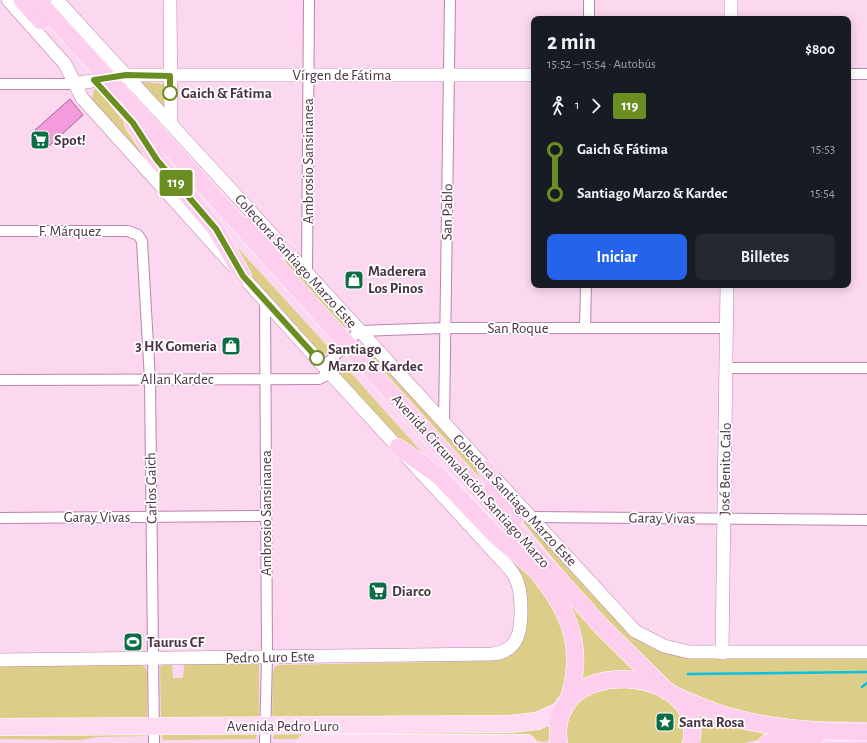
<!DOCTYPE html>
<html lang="es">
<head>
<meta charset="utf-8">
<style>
	body { margin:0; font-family:"Alegreya Sans",sans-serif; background:#242831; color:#f1f3f6; height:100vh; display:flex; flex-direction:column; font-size:15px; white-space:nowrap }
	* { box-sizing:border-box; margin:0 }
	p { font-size:13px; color:#9ea1a6 }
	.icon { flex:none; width:22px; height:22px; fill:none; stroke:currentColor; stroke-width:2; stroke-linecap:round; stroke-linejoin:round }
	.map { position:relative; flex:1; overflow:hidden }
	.drawer { position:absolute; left:531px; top:16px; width:320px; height:272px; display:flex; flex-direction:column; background:#171b24; border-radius:8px; box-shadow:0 2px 10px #0003 }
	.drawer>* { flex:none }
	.badge { padding:0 8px; border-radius:3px; font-size:14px; line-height:26px }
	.map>.badge { position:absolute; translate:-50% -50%; box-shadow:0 0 0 2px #fff }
	.legs { display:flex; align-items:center; gap:6px; height:44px; padding:0 16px; font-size:13px }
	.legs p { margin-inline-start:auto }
	.headline { display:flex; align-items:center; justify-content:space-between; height:68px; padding:0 16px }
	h1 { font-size:22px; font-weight:700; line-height:30px }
	.cta { display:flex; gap:8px; margin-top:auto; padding:8px 16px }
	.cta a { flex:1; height:46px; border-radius:8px; background:#2563eb; color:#fff; font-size:16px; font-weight:700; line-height:46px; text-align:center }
	.cta a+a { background:#242831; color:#f1f3f6 }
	ul { padding:0 16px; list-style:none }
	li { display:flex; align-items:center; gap:14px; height:44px; font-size:15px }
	li i { display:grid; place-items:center; width:6px; height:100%; margin:0 5px; background:currentColor }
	li i::after { content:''; width:10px; height:10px; margin:-5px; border:3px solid; border-radius:50%; background:#171b24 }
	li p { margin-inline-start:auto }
	li:first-child i { background:linear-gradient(#0000 50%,currentColor 0) }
	li:last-child i { background:linear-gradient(currentColor 50%,#0000 0) }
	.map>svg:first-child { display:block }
	.green { fill:#dcce89 }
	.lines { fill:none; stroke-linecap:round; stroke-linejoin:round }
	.stream { stroke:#08c0e4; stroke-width:2.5 }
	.building { fill:#f49bdb; stroke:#9f688f }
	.minor-casing { stroke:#bc84ac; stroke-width:12 }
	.tertiary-casing { stroke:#bc84ac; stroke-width:14 }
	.primary-casing { stroke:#fff; stroke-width:18 }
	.trunk-casing { stroke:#fff; stroke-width:18 }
	.minor { stroke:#fff; stroke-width:10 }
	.tertiary { stroke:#fff; stroke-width:13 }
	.primary { stroke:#fedaf3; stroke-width:17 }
	.trunk { stroke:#feceef; stroke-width:17 }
	.line-1-casing { stroke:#fff; stroke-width:9 }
	.line-1 { stroke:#6b8e23; stroke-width:6 }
	.stop-1-dot { fill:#fff; stroke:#6b8e23; stroke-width:2 }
	.labels { text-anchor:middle; stroke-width:3.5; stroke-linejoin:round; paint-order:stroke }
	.street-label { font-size:15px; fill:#493242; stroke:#fff }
	.stop-label { font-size:15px; font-weight:bold; fill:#493242; stroke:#fff; text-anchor:start }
	.poi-label { font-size:15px; font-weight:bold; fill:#493242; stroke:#fff; text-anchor:start }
</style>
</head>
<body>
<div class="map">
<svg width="867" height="743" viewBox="0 0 867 743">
	<rect width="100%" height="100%" fill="#fcd7f0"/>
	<g class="green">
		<polygon points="143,82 164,84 165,107 164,108 141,83"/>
		<polygon points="94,89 97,89 220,241 92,101"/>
		<polygon points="247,227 280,253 345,324 345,332"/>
		<polygon points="226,235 329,348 329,352 326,354 319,353 250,277"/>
		<polygon points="358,345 364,345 368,348 474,465 506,510"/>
		<polygon points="340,363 342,363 433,465 399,441 337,371"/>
		<polygon points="429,473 527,569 559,611 569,663 563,691 553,704 546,711 531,716 272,720 273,672 275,667 279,665 488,661 505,657 525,591"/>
		<polygon points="513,506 607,610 636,637 662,651 867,656 867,722 794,721 731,710 678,688 663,678 599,615 511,507"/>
		<path d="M 564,597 L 636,672 C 616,668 598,672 580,682 Z"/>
		<polygon points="185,664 259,664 259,717 161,718 160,667 163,665 172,665 173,678 183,678 184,667"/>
		<polygon points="0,665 140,665 145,667 147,672 147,721 0,722"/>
		<path d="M 627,688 C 646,690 677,698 682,721 C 684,728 683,736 683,743 L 567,743 C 564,703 589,688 627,688 Z"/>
		<polygon points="697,713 792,733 744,743 699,743 700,726"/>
		<polygon points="549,725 549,740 546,742 513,737 280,739 274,739 273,737 275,734 315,734 335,731"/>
		<polygon points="0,732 146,734 145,736 97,737 81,740 0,739"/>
		<polygon points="162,733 257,733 256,739 164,740 162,739"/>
	</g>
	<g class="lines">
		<g class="stream">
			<polyline points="688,674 867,672"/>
			<polyline points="862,687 867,683"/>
		</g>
	</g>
	<polygon class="building" points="70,99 83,115 49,146 35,130"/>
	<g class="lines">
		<defs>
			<g id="minor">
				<polyline points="589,19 589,0"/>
				<polyline points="848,74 867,74"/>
				<polyline points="0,84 74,84"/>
				<polyline points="0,231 128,231 138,235 142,241 150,380 154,743"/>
				<polyline points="307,273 309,0"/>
				<polyline points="265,300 267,657 265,743"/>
				<polyline points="585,328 586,285"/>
				<polyline points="324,367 359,331 445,328 727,328"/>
				<polyline points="726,368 867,368"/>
				<polyline points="0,380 319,379 325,376 331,365"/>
				<polyline points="444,423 450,0"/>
				<polyline points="530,517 867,520"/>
				<polyline points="0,518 266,516"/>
			</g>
			<g id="tertiary">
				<polyline points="57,0 635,631 664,646 689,652 867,652"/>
				<polyline points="170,0 171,124"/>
				<polyline points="731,19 731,0"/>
				<polyline points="74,84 126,75 534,75"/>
				<polyline points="722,653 727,285"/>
				<path d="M 0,660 L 492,654 C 517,652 521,633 521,612 C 521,595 520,581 509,568 L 328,371 L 82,98 L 65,64 L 8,0"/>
			</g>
			<g id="primary">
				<polyline points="0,727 510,724 537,721 564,709"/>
				<polyline points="306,743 527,743"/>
			</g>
			<g id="trunk">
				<polyline points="22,0 41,21"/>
				<polyline points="37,0 602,627 667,691"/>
				<polyline points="133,123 155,157 216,229 243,276"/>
				<polyline points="250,224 288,252"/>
				<polyline points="398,447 438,475 496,536 534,568"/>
				<polyline points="486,469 501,496 516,517"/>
				<path d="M 535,569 C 571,612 586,650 567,704"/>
				<path d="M 676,696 C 694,704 712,712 731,717 C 774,729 822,732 867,732"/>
				<path d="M 559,743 C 544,652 709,664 691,743"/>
				<polyline points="767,743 815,737"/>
			</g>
		</defs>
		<use href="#minor" class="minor-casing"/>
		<use href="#tertiary" class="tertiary-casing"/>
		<use href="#primary" class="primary-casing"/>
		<use href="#trunk" class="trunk-casing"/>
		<use href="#minor" class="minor"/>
		<use href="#tertiary" class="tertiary"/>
		<use href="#primary" class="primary"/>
		<use href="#trunk" class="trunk"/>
	</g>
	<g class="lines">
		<defs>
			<polyline id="line-1" points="170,93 170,76 126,75 94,80 133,123 157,160 216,229 243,276 317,358"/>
		</defs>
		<use href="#line-1" class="line-1-casing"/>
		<use href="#line-1" class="line-1"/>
	</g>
	<defs>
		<symbol id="supermarket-square" viewBox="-11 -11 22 22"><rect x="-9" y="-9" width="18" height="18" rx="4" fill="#0b6e44" stroke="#fff"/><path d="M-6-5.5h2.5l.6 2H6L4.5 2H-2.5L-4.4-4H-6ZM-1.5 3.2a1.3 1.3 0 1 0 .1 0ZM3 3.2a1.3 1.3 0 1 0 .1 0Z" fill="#fff"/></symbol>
		<symbol id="shop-square" viewBox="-11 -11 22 22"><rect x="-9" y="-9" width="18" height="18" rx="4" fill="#0b6e44" stroke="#fff"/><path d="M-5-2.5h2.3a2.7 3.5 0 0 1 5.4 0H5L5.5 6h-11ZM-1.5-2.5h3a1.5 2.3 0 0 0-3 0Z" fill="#fff"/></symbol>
		<symbol id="stadium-square" viewBox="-11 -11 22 22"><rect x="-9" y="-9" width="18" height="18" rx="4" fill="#0b6e44" stroke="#fff"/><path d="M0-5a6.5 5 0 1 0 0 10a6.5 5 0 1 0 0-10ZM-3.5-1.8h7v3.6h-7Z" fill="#fff"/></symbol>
		<symbol id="sight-square" viewBox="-11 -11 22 22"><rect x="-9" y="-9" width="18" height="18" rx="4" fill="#0b6e44" stroke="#fff"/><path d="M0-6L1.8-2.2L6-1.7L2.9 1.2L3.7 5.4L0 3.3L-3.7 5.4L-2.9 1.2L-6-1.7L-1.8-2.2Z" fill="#fff"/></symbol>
	</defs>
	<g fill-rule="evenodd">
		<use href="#supermarket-square" x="29" y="129" width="22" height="22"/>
		<use href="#shop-square" x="343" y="269" width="22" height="22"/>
		<use href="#shop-square" x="220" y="335" width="22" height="22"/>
		<use href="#supermarket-square" x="367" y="580" width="22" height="22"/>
		<use href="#stadium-square" x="122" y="631" width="22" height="22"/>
		<use href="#sight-square" x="654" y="711" width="22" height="22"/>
	</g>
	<g class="stop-1-dot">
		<circle cx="170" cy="93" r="7"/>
		<circle cx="317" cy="358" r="7"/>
	</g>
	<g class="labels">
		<g class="street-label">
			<text x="342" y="80">Vírgen de Fátima</text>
			<text transform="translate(308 161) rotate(-90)" y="5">Ambrosio Sansinanea</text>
			<text transform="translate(447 212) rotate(-89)" y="5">San Pablo</text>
			<text x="70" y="236">F. Márquez</text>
			<text transform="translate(296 261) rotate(48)" y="5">Colectora Santiago Marzo Este</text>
			<text x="518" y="333">San Roque</text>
			<text x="177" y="384">Allan Kardec</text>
			<text transform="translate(725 469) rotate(-89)" y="5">José Benito Calo</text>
			<text transform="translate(471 481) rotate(48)" y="5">Avenida Circunvalación Santiago Marzo</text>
			<text transform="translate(151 488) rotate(-91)" y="5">Carlos Gaich</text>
			<text transform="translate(515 500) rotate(47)" y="5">Colectora Santiago Marzo Este</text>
			<text transform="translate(266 513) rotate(-90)" y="5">Ambrosio Sansinanea</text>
			<text x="97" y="522">Garay Vivas</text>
			<text transform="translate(662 518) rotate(1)" y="5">Garay Vivas</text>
			<text transform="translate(270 657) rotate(-1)" y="5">Pedro Luro Este</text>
			<text x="283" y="731">Avenida Pedro Luro</text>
		</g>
		<g class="stop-label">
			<text x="181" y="98">Gaich &amp; Fátima</text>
			<text x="328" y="354">Santiago<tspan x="328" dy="17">Marzo &amp; Kardec</tspan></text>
		</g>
		<g class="poi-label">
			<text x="54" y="145">Spot!</text>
			<text x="368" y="276">Maderera<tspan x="368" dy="17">Los Pinos</tspan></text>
			<text x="217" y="351" text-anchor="end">3 HK Gomeria</text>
			<text x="392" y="596">Diarco</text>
			<text x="147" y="647">Taurus CF</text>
			<text x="679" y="727">Santa Rosa</text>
		</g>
	</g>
</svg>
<b class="badge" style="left:176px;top:183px;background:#6b8e23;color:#fff">119</b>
<section class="drawer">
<div class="headline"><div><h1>2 min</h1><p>15:52 – 15:54 · Autobús</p></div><b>$800</b></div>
<div class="legs"><svg class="icon" aria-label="walk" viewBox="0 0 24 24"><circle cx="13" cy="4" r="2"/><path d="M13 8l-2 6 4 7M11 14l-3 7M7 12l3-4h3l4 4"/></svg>1<svg class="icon" aria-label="forward" viewBox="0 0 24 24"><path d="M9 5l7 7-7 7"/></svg><b class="badge" style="background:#6b8e23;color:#fff">119</b></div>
<ul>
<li><i style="color:#6b8e23"></i><b>Gaich &amp; Fátima</b><p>15:53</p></li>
<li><i style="color:#6b8e23"></i><b>Santiago Marzo &amp; Kardec</b><p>15:54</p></li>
</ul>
<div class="cta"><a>Iniciar</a><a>Billetes</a></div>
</section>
</div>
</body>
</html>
